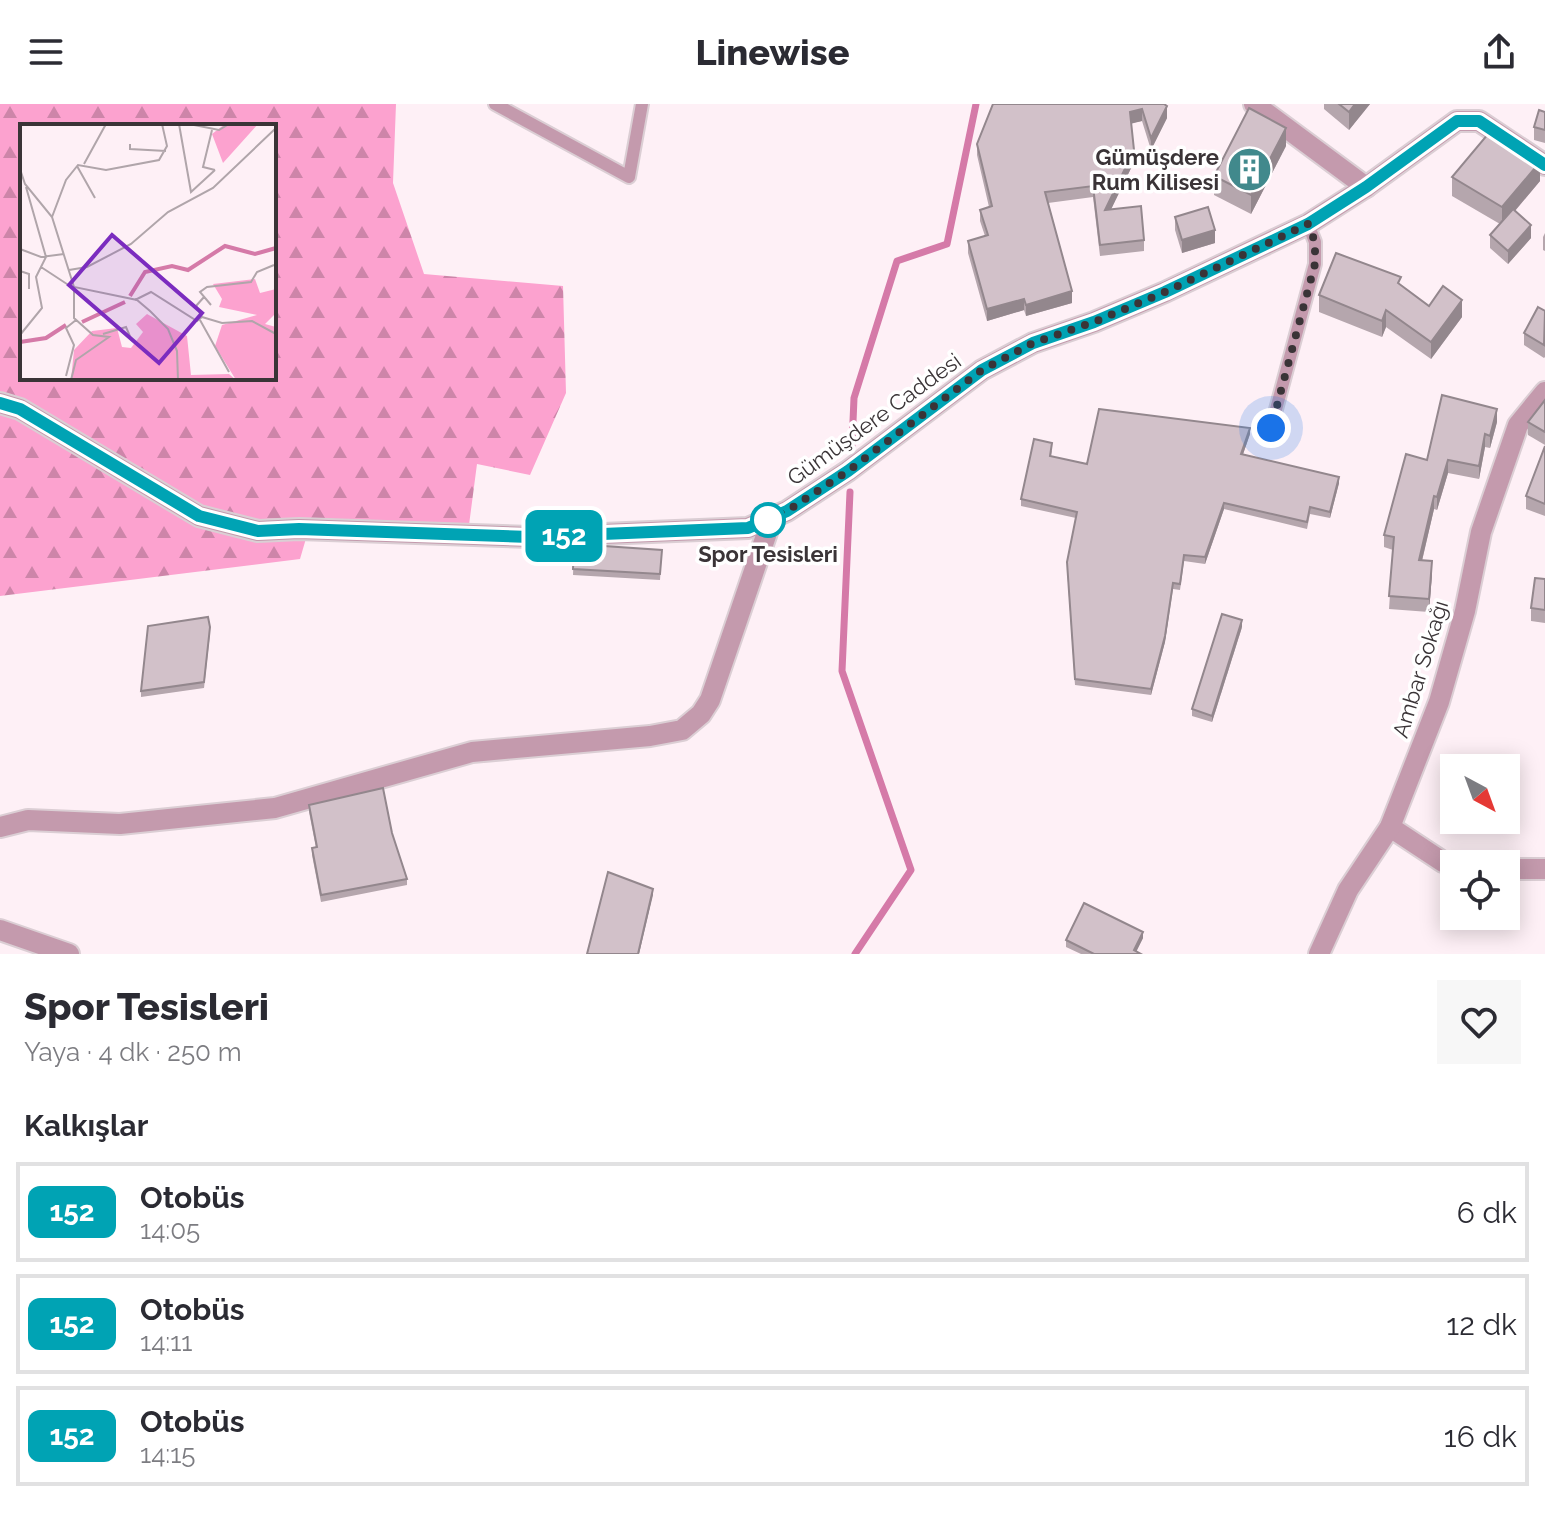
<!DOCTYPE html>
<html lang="tr">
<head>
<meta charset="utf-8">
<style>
	body { margin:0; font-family:Raleway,sans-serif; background:#f7f7f7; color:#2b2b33; height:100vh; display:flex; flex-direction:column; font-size:30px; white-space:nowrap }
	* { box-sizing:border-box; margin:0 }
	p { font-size:26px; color:#7c7c81 }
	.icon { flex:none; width:44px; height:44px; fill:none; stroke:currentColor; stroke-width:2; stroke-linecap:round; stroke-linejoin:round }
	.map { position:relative; height:850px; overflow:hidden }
	.details { display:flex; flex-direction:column; background:#fff; flex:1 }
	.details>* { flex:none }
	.badge { padding:0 16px; border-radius:12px; font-size:28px; line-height:52px }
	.needle { width:52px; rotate:139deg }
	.controls { position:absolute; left:1440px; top:650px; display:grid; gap:16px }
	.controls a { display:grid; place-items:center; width:80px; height:80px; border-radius:0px; background:#fff; box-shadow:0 4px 20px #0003; font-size:40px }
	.you { position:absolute; width:40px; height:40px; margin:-20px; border:6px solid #fff; border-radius:50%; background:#1a73e8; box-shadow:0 0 0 12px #1a73e833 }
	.map>.badge { position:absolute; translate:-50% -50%; box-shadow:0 0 0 4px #fff }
	h2 { padding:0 24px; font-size:30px; line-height:72px }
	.round { display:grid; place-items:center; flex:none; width:84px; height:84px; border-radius:0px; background:#f7f7f7 }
	.overview { display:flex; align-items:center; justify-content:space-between; height:136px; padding:0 24px }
	h1 { font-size:38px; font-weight:800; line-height:60px }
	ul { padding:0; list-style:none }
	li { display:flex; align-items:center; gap:24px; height:100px; margin:0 16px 12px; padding:0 8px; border:4px solid #e1e1e2; border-radius:0px }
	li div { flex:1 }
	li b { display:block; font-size:30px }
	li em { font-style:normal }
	li .badge { min-width:88px; font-weight:700; text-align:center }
	header { display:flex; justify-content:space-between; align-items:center; height:104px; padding:0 24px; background:#fff; font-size:36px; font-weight:800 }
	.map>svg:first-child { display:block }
	.forest { fill:url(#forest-firs); fill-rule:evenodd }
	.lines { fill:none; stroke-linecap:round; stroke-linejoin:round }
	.stream { stroke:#d57aa8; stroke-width:7 }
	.service-casing { stroke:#dbced4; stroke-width:16 }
	.minor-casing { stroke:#dbced4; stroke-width:24 }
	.tertiary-casing { stroke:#dbced4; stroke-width:24 }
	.service { stroke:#c49aad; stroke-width:12 }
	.minor { stroke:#c49aad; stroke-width:20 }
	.tertiary { stroke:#c49aad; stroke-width:20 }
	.wall { fill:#b5a6ad }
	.shaded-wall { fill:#93878d }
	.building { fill:#d2c1c9; stroke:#93878d; stroke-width:2 }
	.line-casing { stroke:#fff; stroke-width:18 }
	.line { stroke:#00a3b4; stroke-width:12 }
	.walk { stroke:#3a3437; stroke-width:8; stroke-dasharray:0 14.4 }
	.stop-dot { fill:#fff; stroke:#00a3b4; stroke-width:4 }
	.labels { text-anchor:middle; stroke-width:7; stroke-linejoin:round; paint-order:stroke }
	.poi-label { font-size:22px; font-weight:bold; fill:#3a3437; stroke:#fff; text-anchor:end }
	.street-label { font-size:22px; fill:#3a3437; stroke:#fff }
	.stop-label { font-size:22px; font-weight:bold; fill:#3a3437; stroke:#fff }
	.inset-river { fill:none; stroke:#d57aa8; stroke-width:4 }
	.inset-road { fill:none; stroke:#b0a5aa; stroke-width:2 }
	.view { fill:#7b2cbf; fill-opacity:0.15; stroke:#7b2cbf; stroke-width:4 }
	.inset-edge { fill:none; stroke:#3a3437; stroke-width:4 }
</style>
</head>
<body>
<header><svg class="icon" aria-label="menu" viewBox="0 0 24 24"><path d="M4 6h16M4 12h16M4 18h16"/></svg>Linewise<svg class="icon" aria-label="share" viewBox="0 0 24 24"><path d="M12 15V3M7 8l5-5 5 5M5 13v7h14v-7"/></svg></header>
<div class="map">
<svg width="1545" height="850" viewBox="0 0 1545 850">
	<defs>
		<pattern id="forest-firs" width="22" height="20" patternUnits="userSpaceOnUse" patternTransform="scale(2)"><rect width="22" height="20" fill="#fca2cf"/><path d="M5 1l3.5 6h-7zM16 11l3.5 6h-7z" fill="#cd85a9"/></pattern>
	</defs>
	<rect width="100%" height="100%" fill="#fef0f6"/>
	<path class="forest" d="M 0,0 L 396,0 L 393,79 L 424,170 L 563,182 L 566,289 L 530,371 L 477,360 L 469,421 L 312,414 L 300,455 L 0,492 ZM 22,22 L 274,22 L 274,274 L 22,274 Z"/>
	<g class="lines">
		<g class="stream">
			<polyline points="852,341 854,294 897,157 947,140 976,0"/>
			<polyline points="850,388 842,567 911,766 855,850"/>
		</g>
		<defs>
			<g id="service">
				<polyline points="495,0 629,73 642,0"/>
				<polyline points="1271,324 1315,160 1315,138 1308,120"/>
			</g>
			<g id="minor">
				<polyline points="1254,0 1366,83"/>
				<polyline points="0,723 28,716 120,720 275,704 472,648 650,632 682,626 701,610 710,596 772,414"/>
				<polyline points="1390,723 1443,758 1454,761"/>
				<polyline points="1506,765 1545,765"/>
				<polyline points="0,826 69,850"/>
				<polyline points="1319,850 1348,786 1390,723 1439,598 1465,507 1481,428 1518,321 1545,288"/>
			</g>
			<polyline id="tertiary" points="0,299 20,305 199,412 258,427 299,425 530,433 748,424 787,407 848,367 982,266 1033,239 1094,218 1165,188 1308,120 1366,83 1457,17 1479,17 1545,61"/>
		</defs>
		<use href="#service" class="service-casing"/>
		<use href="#minor" class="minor-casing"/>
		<use href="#tertiary" class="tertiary-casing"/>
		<use href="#service" class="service"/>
		<use href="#minor" class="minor"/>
		<use href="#tertiary" class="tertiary"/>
	</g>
	<g class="wall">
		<polygon points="1164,0 1167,14 1151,46 1142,17 1131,19 1134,58 1111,105 1144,136 1144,147 1100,152 1093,93 1048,99 1072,199 1026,212 1024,206 987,217 968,149 968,137 985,132 980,117 980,106 989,103 977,51 977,40"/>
		<polygon points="1324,0 1370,0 1349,26 1324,5"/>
		<polygon points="1545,8 1545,39 1534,36 1534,23"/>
		<polygon points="1286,42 1251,110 1214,91 1214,72"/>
		<polygon points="1452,73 1540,77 1515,107 1531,134 1508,160 1490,144 1490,131 1500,120 1452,92"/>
		<polygon points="1175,113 1215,139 1182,149 1175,126"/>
		<polygon points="1545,129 1545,147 1543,146 1543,133"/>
		<polygon points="1401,181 1429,202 1462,213 1431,255 1386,223 1382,233 1319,208 1319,191"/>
		<polygon points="1545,207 1545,253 1544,254 1524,241 1524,229"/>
		<polygon points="1545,296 1545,341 1528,331 1528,318"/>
		<polygon points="1497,318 1490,344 1485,343 1479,375 1448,369 1437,406 1434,405 1422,457 1432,470 1429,508 1389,505 1393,446 1384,443 1384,431 1427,356"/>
		<polygon points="1250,330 1243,350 1339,379 1330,414 1310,410 1307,425 1224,405 1205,460 1184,457 1180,486 1173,485 1165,538 1151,591 1075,581 1067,464 1076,414 1021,402 1021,395 1052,346 1051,352 1087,360"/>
		<polygon points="1545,342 1545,412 1526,405 1526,392"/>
		<polygon points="574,440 662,446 660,476 573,471"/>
		<polygon points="1545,475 1545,519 1531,517 1531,504"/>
		<polygon points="1242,523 1212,618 1192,612 1192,605"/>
		<polygon points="210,530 204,584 141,593 141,587"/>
		<polygon points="309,701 392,729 407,775 407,781 321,798 312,751 312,744 316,744 309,708"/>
		<polygon points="1143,834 1136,848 1141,850 1081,850 1066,843 1066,836"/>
	</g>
	<g class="shaded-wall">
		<polygon points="1355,0 1370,0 1349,26 1349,8"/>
		<polygon points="1167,2 1167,14 1151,46 1151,34"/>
		<polygon points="1142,5 1142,17 1130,20 1130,8"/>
		<polygon points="1286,24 1286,42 1251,110 1251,91"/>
		<polygon points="1134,46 1134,58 1105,118 1105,106"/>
		<polygon points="1540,58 1540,77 1502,122 1502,103"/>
		<polygon points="1531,121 1531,134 1508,160 1508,147"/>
		<polygon points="1215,126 1215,139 1182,149 1182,136"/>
		<polygon points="1072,187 1072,199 1026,212 1026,201"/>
		<polygon points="1024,195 1024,206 987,217 987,205"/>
		<polygon points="1462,196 1462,213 1431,255 1431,238"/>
		<polygon points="1386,206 1386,223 1382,233 1382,217"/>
		<polygon points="1497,305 1497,318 1490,344 1490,332"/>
		<polygon points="1250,324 1250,330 1241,356 1241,350"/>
		<polygon points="1485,330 1485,343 1479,375 1479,362"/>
		<polygon points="1448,356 1448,369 1437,406 1437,393"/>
		<polygon points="1339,373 1339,379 1330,414 1330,408"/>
		<polygon points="1434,392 1434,405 1419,469 1419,456"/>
		<polygon points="1224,399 1224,405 1205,460 1205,453"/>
		<polygon points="1432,457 1432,470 1429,508 1429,495"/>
		<polygon points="1173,479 1165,538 1151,591 1151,585"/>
		<polygon points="1242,516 1242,523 1212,618 1212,612"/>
		<polygon points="653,785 653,791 639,850 638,850"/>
		<polygon points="1143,828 1143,834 1135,850 1134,846"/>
	</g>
	<g class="building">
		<polygon points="993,0 1164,0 1167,2 1151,34 1142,5 1130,8 1134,46 1105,106 1141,102 1144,136 1100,141 1093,82 1045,88 1072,187 1026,201 1024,195 987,205 968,137 988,131 980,106 992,102 977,40"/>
		<polygon points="1339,0 1355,0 1349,8"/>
		<polygon points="1249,4 1286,24 1251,91 1214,72"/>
		<polygon points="1539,6 1545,8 1545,26 1534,23"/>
		<polygon points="1493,24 1540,58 1502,103 1452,73"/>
		<polygon points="1208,103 1215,126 1182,136 1175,113"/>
		<polygon points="1513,105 1531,121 1508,147 1490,131"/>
		<polygon points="1336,149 1401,173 1398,179 1429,202 1443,182 1462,196 1431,238 1386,206 1382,217 1319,191"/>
		<polygon points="1538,203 1545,207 1544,241 1524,229"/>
		<polygon points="1442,291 1497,305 1490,332 1485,330 1479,362 1448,356 1437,393 1434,392 1419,456 1432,457 1429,495 1389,492 1394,433 1384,431 1406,350 1427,356"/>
		<polygon points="1545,296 1545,328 1528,318"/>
		<polygon points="1099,305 1250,324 1241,350 1339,373 1330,408 1310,403 1307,418 1224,399 1205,453 1184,451 1180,480 1173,479 1165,532 1151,585 1075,575 1067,458 1077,408 1021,395 1034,335 1052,339 1050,352 1087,360"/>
		<polygon points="1545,342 1545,400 1526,392"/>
		<polygon points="574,440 662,446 660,470 573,465"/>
		<polygon points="1535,474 1545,475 1545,506 1531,504"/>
		<polygon points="1222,510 1242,516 1212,612 1192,605"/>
		<polygon points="208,513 210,523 204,578 141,587 148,522"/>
		<polygon points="383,684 392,729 407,775 321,791 312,744 317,743 309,701"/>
		<polygon points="608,768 653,785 638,850 587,850"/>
		<polygon points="1084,799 1143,828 1134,846 1141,850 1094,850 1066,836"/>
	</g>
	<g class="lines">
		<defs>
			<polyline id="line" points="0,299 20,305 199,412 258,427 299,425 530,433 748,424 787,407 848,367 982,266 1033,239 1094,218 1165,188 1308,120 1366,83 1457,17 1479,17 1545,61"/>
		</defs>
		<use href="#line" class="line-casing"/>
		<use href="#line" class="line"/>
		<polyline class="walk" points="768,416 787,407 848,367 982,266 1033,239 1094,218 1165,188 1308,120 1315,138 1315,160 1271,324"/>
	</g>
	<defs>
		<symbol id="building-disc" viewBox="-11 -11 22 22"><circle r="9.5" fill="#41898c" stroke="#fff"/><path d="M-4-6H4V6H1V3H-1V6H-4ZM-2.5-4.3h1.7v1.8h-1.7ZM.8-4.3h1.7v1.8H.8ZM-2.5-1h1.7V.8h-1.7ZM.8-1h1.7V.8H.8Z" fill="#fff"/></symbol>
	</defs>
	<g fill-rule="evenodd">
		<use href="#building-disc" x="1224" y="40" width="51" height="51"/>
	</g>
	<circle class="stop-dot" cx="768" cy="416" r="16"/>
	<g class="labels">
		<g class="poi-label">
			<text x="1219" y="61">Gümüşdere<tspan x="1219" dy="25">Rum Kilisesi</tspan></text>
		</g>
		<g class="street-label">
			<text transform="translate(874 315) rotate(-36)" y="8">Gümüşdere Caddesi</text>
			<text transform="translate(1420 565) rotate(-73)" y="8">Ambar Sokağı</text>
		</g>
		<g class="stop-label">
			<text x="768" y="458">Spor Tesisleri</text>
		</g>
	</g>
	<g transform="translate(20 20)">
		<rect width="256" height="256" fill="#fef0f6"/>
		<path d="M 235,155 L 240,169 L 256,165 L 256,189 L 245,200 L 256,203 L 256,256 L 216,256 L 195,222 L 202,201 L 237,191 L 199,183 L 202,175 L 193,160 Z" fill="#fca2cf"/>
		<path d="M 205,0 L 238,0 L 203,39 L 192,10 ZM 127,190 L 167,212 L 171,251 L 209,250 L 216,256 L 51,256 L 54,226 L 72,207 L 97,204 L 102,223 L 111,224 L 123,208 L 116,200 Z" fill="#fca2cf"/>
		<path class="inset-river" d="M 110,172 L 125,148 L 152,142 L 168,146 L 205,122 L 235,130 L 256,124M 62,198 L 105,178M 0,218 L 26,214 L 46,201"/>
		<path class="inset-road" d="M 159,0 L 171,68 L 195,46M 169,0 L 199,6 L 209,0M 192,6 L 183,43 L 195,46M 110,20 L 110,25 L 146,27M 64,40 L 86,0M 57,42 L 75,74M 0,45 L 5,60 L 32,93 L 54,163 L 117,176 L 130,187 L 148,205 L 157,227 L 158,256M 32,93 L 46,56 L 58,41 L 86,46 L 139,36 L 147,22 L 142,0M 0,125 L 21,133 L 44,130M 21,143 L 53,164M 49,146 L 67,143 L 111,120 L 148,88 L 193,64 L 256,4M 0,147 L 9,150 L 9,165M 115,176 L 131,168 L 177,197 L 182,193 L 176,182 L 184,173M 191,181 L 180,168 L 187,163 L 231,158 L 237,148 L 254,141M 182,193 L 202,199 L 232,197 L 256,210M 180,196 L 209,248M 83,210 L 106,203 L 112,217M 0,211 L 22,184 L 16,153 L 26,133 L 6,63M 46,252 L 54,221 L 46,204 L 56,196M 51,256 L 56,236 L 89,213 L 73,211 L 54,194 L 54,163"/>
		<path class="view" d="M 92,111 L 182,189 L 139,239 L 49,161 Z"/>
		<rect width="256" height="256" class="inset-edge"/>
	</g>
</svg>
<div class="controls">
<a><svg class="needle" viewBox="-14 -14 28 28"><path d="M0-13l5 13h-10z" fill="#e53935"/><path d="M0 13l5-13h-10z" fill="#7c7c81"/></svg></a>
<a><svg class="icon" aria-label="locate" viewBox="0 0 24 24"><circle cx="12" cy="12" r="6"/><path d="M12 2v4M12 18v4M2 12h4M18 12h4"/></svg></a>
</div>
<div class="you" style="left:1271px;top:324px"></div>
<b class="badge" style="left:564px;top:432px;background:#00a3b4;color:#fff">152</b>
</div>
<section class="details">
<div class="overview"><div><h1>Spor Tesisleri</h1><p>Yaya · 4 dk · 250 m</p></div><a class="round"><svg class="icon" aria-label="heart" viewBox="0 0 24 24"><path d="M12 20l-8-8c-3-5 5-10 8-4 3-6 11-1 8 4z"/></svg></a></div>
<h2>Kalkışlar</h2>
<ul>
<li><span class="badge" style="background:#00a3b4;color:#fff">152</span><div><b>Otobüs</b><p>14:05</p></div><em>6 dk</em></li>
<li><span class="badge" style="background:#00a3b4;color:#fff">152</span><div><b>Otobüs</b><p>14:11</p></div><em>12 dk</em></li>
<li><span class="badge" style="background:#00a3b4;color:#fff">152</span><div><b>Otobüs</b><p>14:15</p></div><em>16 dk</em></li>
</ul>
</section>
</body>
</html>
